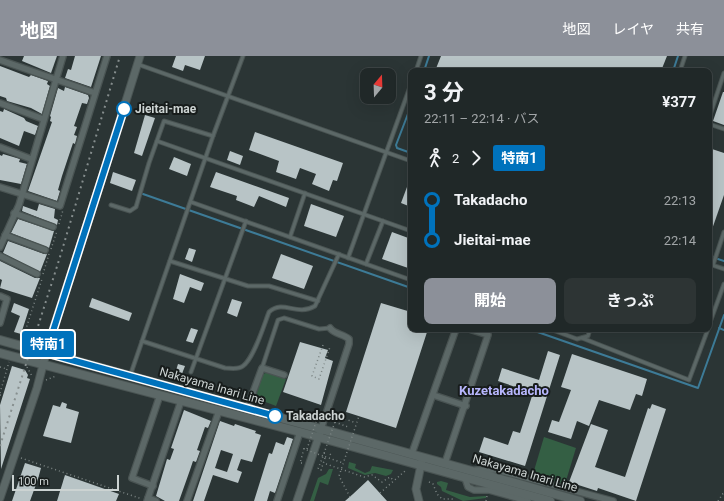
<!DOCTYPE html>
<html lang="ja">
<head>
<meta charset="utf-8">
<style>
	body { margin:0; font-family:Roboto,"Noto Sans JP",sans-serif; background:#2d3434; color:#f1f3f6; height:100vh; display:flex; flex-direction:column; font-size:15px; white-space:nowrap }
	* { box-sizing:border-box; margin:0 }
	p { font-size:13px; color:#a2a6a8 }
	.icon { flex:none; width:22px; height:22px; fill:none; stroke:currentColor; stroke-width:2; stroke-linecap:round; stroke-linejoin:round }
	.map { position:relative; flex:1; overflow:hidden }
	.sheet { position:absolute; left:408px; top:12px; width:304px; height:264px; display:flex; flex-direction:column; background:#202828; border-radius:8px; box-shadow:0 4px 16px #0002,0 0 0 1px #3d4445 }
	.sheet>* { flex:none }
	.badge { padding:0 8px; border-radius:3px; font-size:14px; line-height:26px }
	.needle { width:26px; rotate:19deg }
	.buttons { position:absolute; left:360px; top:12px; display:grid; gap:8px }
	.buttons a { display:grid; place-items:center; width:36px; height:36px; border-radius:8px; background:#202828; box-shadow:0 4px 16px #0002,0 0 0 1px #3d4445; font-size:20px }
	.scale { position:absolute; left:12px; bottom:10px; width:107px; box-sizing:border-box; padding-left:4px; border:2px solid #ccd3d2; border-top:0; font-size:11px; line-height:14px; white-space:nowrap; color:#ccd3d2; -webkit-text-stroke:3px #171c1b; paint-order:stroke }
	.map>.badge { position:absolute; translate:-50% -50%; box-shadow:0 0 0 2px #fff }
	.legs { display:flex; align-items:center; gap:6px; height:44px; padding:0 16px; font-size:13px }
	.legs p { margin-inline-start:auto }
	.headline { display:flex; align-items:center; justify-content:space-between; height:68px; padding:0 16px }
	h1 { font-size:22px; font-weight:700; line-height:30px }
	.button { display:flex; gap:8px; margin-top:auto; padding:8px 16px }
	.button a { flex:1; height:46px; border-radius:8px; background:#8c9099; color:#fff; font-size:16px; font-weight:700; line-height:46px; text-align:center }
	.button a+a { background:#2d3434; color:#f1f3f6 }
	ul { padding:0 16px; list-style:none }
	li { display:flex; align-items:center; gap:14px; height:40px; font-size:15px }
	li i { display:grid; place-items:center; width:6px; height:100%; margin:0 5px; background:currentColor }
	li i::after { content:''; width:10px; height:10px; margin:-5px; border:3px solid; border-radius:50%; background:#202828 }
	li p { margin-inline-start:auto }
	li:first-child i { background:linear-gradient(#0000 50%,currentColor 0) }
	li:last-child i { background:linear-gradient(currentColor 50%,#0000 0) }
	header { display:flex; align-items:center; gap:24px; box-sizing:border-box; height:56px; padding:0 20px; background:#8c9099; color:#fff }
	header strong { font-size:19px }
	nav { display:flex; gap:22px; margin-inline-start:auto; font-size:14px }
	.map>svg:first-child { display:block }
	.green { fill:#345f44 }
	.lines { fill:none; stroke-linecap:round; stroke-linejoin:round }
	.stream { stroke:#3d7b97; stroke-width:2 }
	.building { fill:#b8c4c6; fill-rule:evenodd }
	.service-casing { stroke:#4a5453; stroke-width:5 }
	.minor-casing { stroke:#4a5453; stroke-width:8 }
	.tertiary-casing { stroke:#4a5453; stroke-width:9 }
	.secondary-casing { stroke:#4a5453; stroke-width:10 }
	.path { stroke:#7d8685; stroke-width:1.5; stroke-dasharray:1 3; stroke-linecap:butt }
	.service { stroke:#5c6867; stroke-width:3 }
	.minor { stroke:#5c6867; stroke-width:5.5 }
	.tertiary { stroke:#5c6867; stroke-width:7 }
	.secondary { stroke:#5c6867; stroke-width:8 }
	.rail { stroke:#868e8e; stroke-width:2; stroke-dasharray:2 4; stroke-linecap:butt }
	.path-bridge { stroke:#7d8685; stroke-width:1.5; stroke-dasharray:1 3; stroke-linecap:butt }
	.line-1-casing { stroke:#fff; stroke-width:9 }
	.line-1 { stroke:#0072bc; stroke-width:6 }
	.stop-1-dot { fill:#fff; stroke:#0072bc; stroke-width:2 }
	.labels { text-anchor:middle; stroke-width:4; stroke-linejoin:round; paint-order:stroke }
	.stop-label { font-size:12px; font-weight:bold; fill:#ccd3d2; stroke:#171c1b; text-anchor:start }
	.street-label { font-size:12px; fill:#ccd3d2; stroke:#171c1b }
	.neighbourhood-label { font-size:13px; font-weight:bold; fill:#b7b6fd; stroke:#171c1b }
</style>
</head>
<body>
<header>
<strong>地図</strong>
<nav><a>地図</a><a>レイヤ</a><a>共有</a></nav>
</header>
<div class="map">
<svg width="724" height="445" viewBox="0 0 724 445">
	<rect width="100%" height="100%" fill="#2b3535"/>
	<g class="green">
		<polygon points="267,316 286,323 276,350 255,342 262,319"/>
		<polygon points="544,381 576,392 565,428 533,418"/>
		<polygon points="349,406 356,408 355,412 365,417 370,415 372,410 393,414 391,418 386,420 375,417 365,419 348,412"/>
		<polygon points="329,413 333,413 328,429 320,426 314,445 310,445 318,422 326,418"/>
		<polygon points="441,425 448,427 446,434 470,441 486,440 486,442 463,445 442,435 441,431 437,428 437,426"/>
	</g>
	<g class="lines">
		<g class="stream">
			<polyline points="424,15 429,0"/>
			<polyline points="673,15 678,0"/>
			<polyline points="411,50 396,89 397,92 411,97"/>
			<polyline points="143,138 411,232"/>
			<polyline points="709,200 724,205"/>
			<polyline points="719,272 724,274"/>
			<polyline points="529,273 698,332 724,259"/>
		</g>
	</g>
	<g class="building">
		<polygon points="24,0 57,0 51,17 22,5"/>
		<polygon points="75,0 101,0 91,31 65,22 68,13 71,14"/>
		<polygon points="176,0 205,0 200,14 185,9 183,15 172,11"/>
		<polygon points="441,0 667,0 661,15 435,15"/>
		<polygon points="0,10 29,21 31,19 48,25 47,28 50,30 42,58 31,52 7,45 6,42 0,40"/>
		<polygon points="65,31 88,39 89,42 87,48 82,47 74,70 77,71 74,79 77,80 75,88 73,87 62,120 58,134 60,135 57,145 28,135 52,66 50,65 51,61 50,60 58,32 64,35"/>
		<polygon points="723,36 724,36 724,69 713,65"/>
		<polygon points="4,53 24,62 26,65 38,70 35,79 24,75 19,90 0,82 0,55 3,56"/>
		<polygon points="145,59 155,62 142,100 134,97"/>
		<polygon points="255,76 343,107 337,125 333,124 329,135 312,128 316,118 300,112 296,123 276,116 279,105 249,94"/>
		<polygon points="709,92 724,97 724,139 710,179"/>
		<polygon points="230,95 243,100 240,109 227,104"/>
		<polygon points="3,98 20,103 19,106 27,108 21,128 0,124 0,99 2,100"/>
		<polygon points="174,101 191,108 187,120 169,113"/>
		<polygon points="113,116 136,124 132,135 110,127"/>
		<polygon points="216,116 289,142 286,151 259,140 254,151 236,144 237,140 210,131"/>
		<polygon points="410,123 411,123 411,151 401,147"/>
		<polygon points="39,148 55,153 54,162 58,164 57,169 22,155 23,150 37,155"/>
		<polygon points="311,148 344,160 336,181 304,170"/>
		<polygon points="18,163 54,175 49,192 11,177"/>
		<polygon points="392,176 411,183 411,213 382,203"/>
		<polygon points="8,185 44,198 47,198 40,216 3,197"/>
		<polygon points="189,192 196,194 192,206 185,203"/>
		<polygon points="281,198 313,210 304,233 272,222"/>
		<polygon points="0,205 35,222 40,222 32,242 0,232 2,224 0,223"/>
		<polygon points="180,218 204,227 201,235 190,231 184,247 173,243"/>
		<polygon points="92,242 132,257 129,265 89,251"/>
		<polygon points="232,243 242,246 237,261 227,257"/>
		<polygon points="14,247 29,253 21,278 14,276 20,260 11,256"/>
		<polygon points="381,247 411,256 411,273 428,273 396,372 346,356"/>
		<polygon points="191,272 198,274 193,287 186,285"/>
		<polygon points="300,286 328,294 325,302 333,305 321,349 283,336"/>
		<polygon points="548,295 560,299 525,410 479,396 484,381 508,389 513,375 520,377 533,337 498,325 502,312 539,324"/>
		<polygon points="572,298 647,323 642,340 636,338 630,354 599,344 589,370 577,365 571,383 548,376 552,364 559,366 571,334 561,331"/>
		<polygon points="178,308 185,310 180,323 174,321"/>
		<polygon points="12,310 25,314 28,319 27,322 30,323 1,413 0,349"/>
		<polygon points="62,346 67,348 66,352 79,356 71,387 43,380 53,349 60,351"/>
		<polygon points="652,348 666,353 636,445 598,432 597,435 569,426 591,368 608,374 595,411 625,421 648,352 650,353"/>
		<polygon points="184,354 211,365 208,372 205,371 197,394 200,395 196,406 193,405 190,414 179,445 165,445 156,440 167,403 170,404 174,393 171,392"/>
		<path d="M 220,365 L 234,370 L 235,368 L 256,375 L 255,377 L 261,379 L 252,406 L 241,403 L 237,414 L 242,416 L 238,427 L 213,419 L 204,445 L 193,445 ZM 221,394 L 233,398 L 227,416 L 215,412 Z"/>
		<polygon points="287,381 293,383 275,437 270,435 267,445 254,445 269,397 272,398 276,386 284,389"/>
		<polygon points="25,407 41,412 38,423 30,445 12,445"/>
		<polygon points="65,419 119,438 116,445 57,445"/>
		<polygon points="368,424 387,445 345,445 353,438"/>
	</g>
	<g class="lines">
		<defs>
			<g id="service">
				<polyline points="137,8 411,105"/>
				<polyline points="416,15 421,0"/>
				<polyline points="680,15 685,0"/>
				<polyline points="709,62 724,17"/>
				<polyline points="709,68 724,73"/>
				<polyline points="157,85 411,175"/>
				<polyline points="191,146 411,224"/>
				<polyline points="111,149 130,155 136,151 149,107 164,65 213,80"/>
				<polyline points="290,181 305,137"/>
				<polyline points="348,202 411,28"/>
				<polyline points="170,205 248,230 269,230 318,245"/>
				<polyline points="366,208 383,165"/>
				<polyline points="709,208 724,213"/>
				<polyline points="713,209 724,176"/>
				<polyline points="709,269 724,228"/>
				<polyline points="550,273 577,283 588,280 590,273"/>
				<polyline points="582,282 689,324 708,273"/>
				<path d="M 142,285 L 225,312 C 231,312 238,314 243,310 C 254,302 264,269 269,256 C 284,243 296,261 315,250 L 339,198"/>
				<polyline points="262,312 278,264 284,262 319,273 330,272"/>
				<polyline points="191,316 246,165"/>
				<polyline points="130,320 213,80 243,0"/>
			</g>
			<g id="minor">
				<polyline points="0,4 95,37"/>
				<polyline points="0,47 43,63"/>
				<polyline points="0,91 31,103"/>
				<polyline points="0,131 60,150 107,0"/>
				<polyline points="14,157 53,171"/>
				<polyline points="5,179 45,194"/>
				<polyline points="0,191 19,149 63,0"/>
				<polyline points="0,200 37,218"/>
				<polyline points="0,240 7,243 0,267"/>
				<polyline points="433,339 466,350"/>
				<polyline points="247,353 262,312 284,319"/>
				<path d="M 321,373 L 349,288 L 349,283 C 343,278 334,278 330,272"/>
				<polyline points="412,397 456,273"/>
				<polyline points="445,407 488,279 469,273"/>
				<polyline points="476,414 497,414 613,445"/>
				<polyline points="465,422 468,431 474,434 489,434 528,445"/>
				<polyline points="153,430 132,422 160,339"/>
				<polyline points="148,442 156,445"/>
				<polyline points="147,445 181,345"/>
				<polyline points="187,445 219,355"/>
				<polyline points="277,445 300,376"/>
			</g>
			<g id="tertiary">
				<polyline points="0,442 37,332 49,286 96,141 140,0"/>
				<polyline points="297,445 320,377"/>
				<polyline points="419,445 416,433 422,404"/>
			</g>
			<g id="secondary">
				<polyline points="0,284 580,445"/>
				<polyline points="0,297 300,376 550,445"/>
			</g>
		</defs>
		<use href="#service" class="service-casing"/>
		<use href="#minor" class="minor-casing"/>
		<use href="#tertiary" class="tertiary-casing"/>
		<use href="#secondary" class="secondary-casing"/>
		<g class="path">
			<polyline points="59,168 63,154"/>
			<polyline points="51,193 57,175"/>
			<polyline points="43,218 49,198"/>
			<polyline points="23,282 42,223"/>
			<polyline points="38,288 41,284"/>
			<polyline points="323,289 312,320 319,323 330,291"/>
			<polyline points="0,311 7,313"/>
			<polyline points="27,311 32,320"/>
			<polyline points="46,324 56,320"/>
			<polyline points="0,337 9,306"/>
			<polyline points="0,339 3,340"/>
			<polyline points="314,364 316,359 319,357"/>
			<polyline points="335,366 348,371"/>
			<polyline points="324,397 326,397"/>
			<polyline points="330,398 332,400"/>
			<polyline points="21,402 142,443"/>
			<polyline points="325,402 321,414 318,413 323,400 343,407"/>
			<polyline points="302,407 300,407 304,393"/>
			<polyline points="326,408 364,421 372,419 382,426 390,421 394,425"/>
			<polyline points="429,426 433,428 437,438 442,443 452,443 454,445"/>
			<polyline points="380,437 405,415"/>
			<polyline points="486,445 487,440"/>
			<polyline points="718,445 724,436"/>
		</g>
		<use href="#service" class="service"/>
		<use href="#minor" class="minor"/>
		<use href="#tertiary" class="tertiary"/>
		<use href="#secondary" class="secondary"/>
		<polyline class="rail" points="0,390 60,201 120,0"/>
		<g class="path-bridge">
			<polyline points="305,358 318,360"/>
			<polyline points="304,392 304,393 323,400 337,360 356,367"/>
			<polyline points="307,393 319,357"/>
			<polyline points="350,441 339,420 359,360"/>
		</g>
	</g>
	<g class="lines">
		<defs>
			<polyline id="line-1" points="124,53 46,297 275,360"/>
		</defs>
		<use href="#line-1" class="line-1-casing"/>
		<use href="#line-1" class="line-1"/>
	</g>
	<g class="stop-1-dot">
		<circle cx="124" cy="53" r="7"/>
		<circle cx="275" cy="360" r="7"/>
	</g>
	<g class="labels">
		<g class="stop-label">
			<text x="135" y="57">Jieitai-mae</text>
			<text x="286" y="364">Takadacho</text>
		</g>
		<g class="street-label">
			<text transform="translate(212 330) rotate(16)" y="4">Nakayama Inari Line</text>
			<text transform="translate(525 417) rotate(16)" y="4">Nakayama Inari Line</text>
		</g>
		<g class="neighbourhood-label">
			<text x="504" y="339">Kuzetakadacho</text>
		</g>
	</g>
</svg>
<div class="buttons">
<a><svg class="needle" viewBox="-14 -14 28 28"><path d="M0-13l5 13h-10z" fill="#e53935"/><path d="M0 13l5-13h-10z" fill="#a2a6a8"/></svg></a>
</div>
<div class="scale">100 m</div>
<b class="badge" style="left:48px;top:288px;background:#0072bc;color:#fff">特南1</b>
<section class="sheet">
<div class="headline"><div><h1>3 分</h1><p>22:11 – 22:14 · バス</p></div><b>¥377</b></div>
<div class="legs"><svg class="icon" aria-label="walk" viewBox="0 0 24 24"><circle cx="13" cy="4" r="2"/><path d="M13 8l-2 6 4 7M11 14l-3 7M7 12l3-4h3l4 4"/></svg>2<svg class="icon" aria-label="forward" viewBox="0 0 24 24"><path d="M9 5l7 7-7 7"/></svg><b class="badge" style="background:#0072bc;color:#fff">特南1</b></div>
<ul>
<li><i style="color:#0072bc"></i><b>Takadacho</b><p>22:13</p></li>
<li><i style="color:#0072bc"></i><b>Jieitai-mae</b><p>22:14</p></li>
</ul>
<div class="button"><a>開始</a><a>きっぷ</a></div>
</section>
</div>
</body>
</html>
